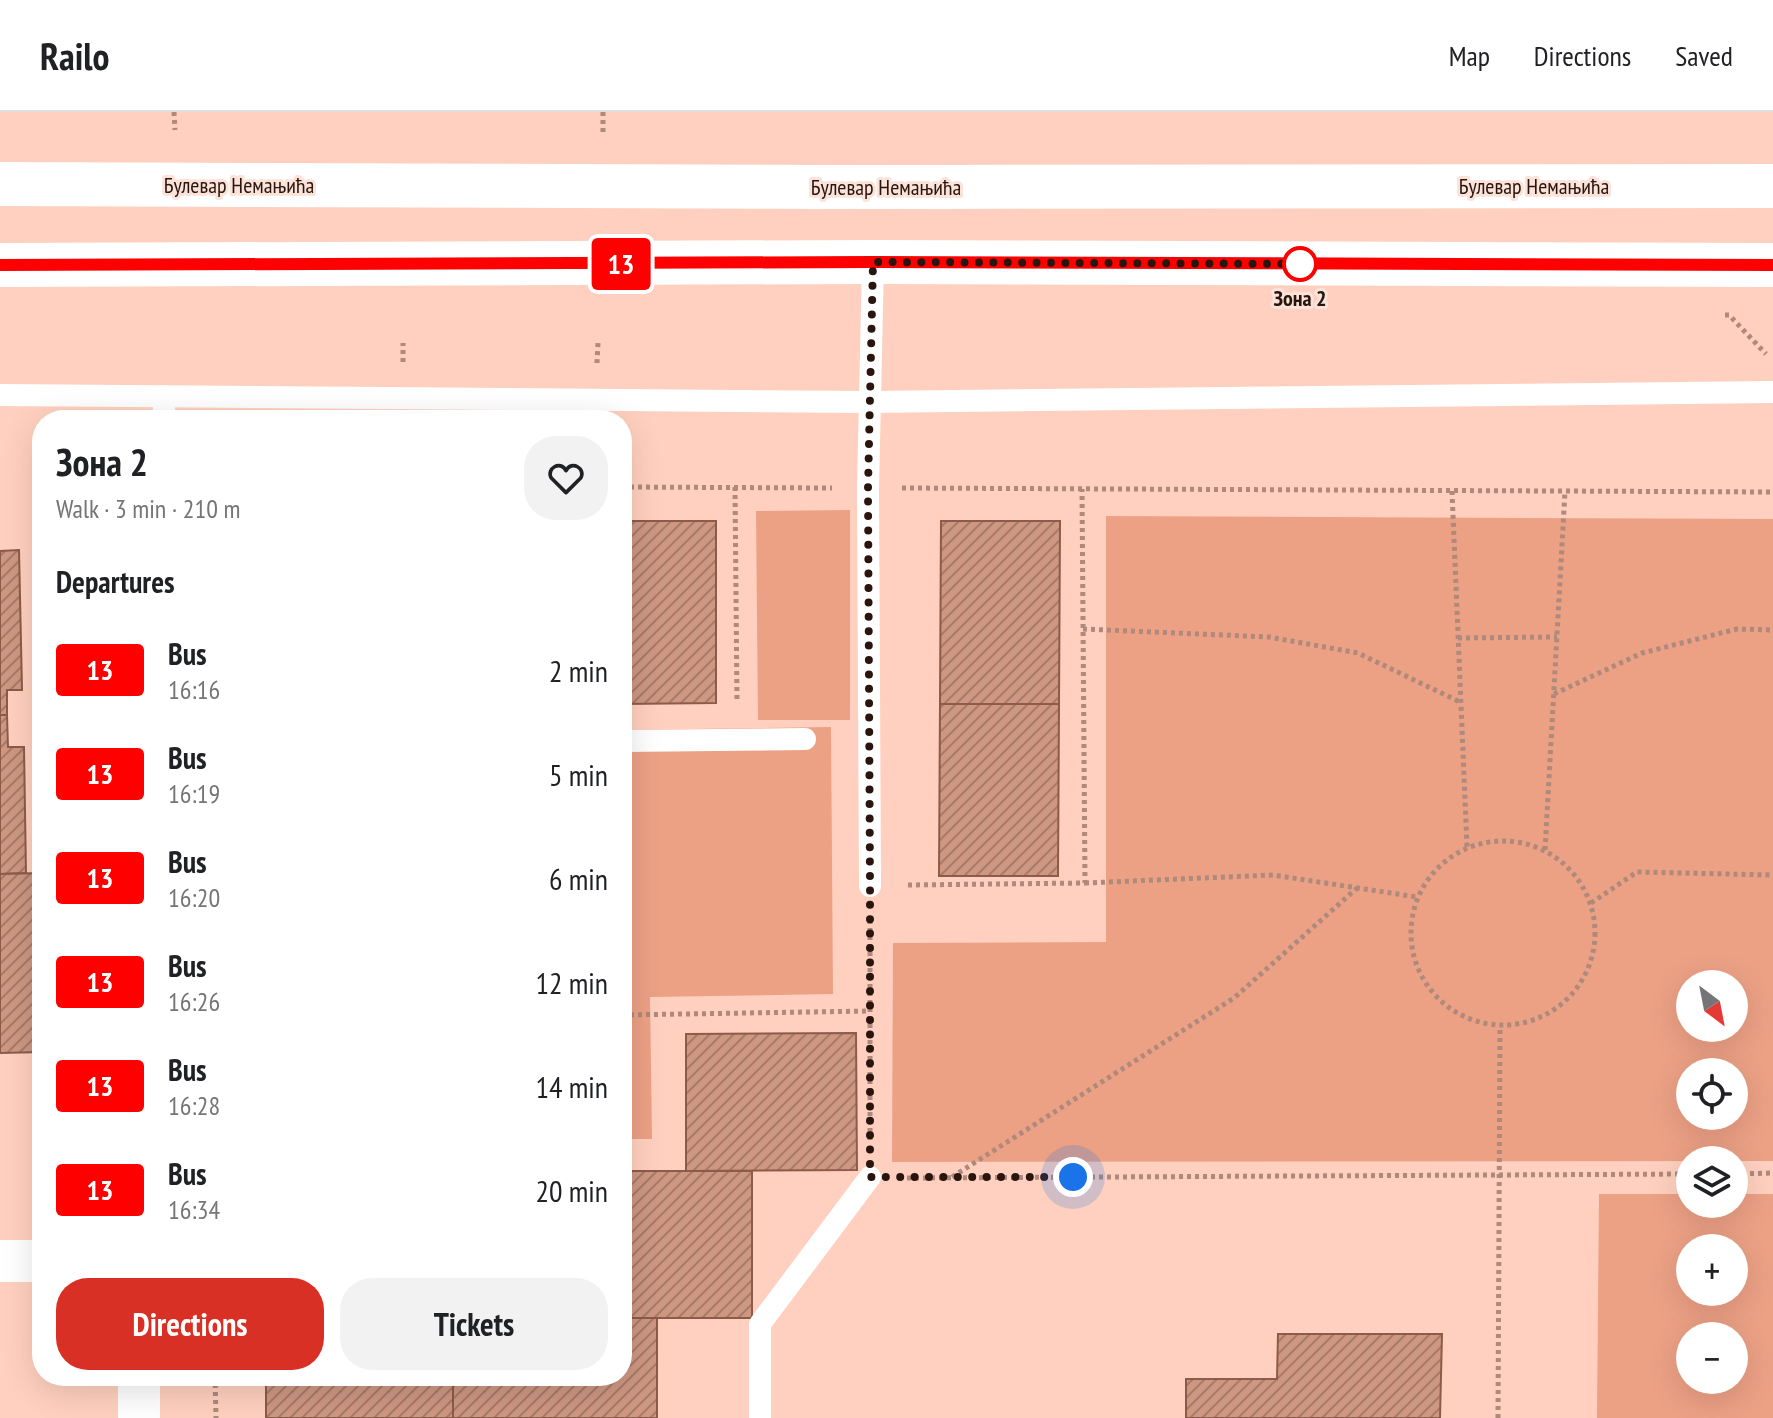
<!DOCTYPE html>
<html lang="en">
<head>
<meta charset="utf-8">
<style>
	body { margin:0; font-family:"PT Sans Narrow",sans-serif; background:#f2f2f2; color:#202124; height:100vh; display:flex; flex-direction:column; font-size:30px; white-space:nowrap }
	* { box-sizing:border-box; margin:0 }
	p { font-size:26px; color:#757577 }
	.icon { flex:none; width:44px; height:44px; fill:none; stroke:currentColor; stroke-width:2; stroke-linecap:round; stroke-linejoin:round }
	.map { position:relative; flex:1; overflow:hidden }
	.drawer { position:absolute; left:32px; top:298px; width:600px; height:976px; display:flex; flex-direction:column; background:#fff; border-radius:32px; box-shadow:0 8px 32px #0002 }
	.drawer>* { flex:none }
	.badge { padding:0 16px; border-radius:6px; font-size:28px; line-height:52px }
	.needle { width:52px; rotate:148deg }
	.tools { position:absolute; left:1676px; top:858px; display:grid; gap:16px }
	.tools a { display:grid; place-items:center; width:72px; height:72px; border-radius:50%; background:#fff; box-shadow:0 8px 32px #0002; font-size:40px }
	.you { position:absolute; width:40px; height:40px; margin:-20px; border:6px solid #fff; border-radius:50%; background:#1a73e8; box-shadow:0 0 0 12px #1a73e833 }
	.map>.badge { position:absolute; translate:-50% -50%; box-shadow:0 0 0 4px #fff }
	h2 { padding:0 24px; font-size:30px; line-height:72px }
	.round { display:grid; place-items:center; flex:none; width:84px; height:84px; border-radius:32px; background:#f2f2f2 }
	.summary { display:flex; align-items:center; justify-content:space-between; height:136px; padding:0 24px }
	h1 { font-size:38px; font-weight:800; line-height:60px }
	.primary-button { display:flex; gap:16px; margin-top:auto; padding:16px 24px }
	.primary-button a { flex:1; height:92px; border-radius:32px; background:#d93025; color:#fff; font-size:32px; font-weight:800; line-height:92px; text-align:center }
	.primary-button a+a { background:#f2f2f2; color:#202124 }
	ul { padding:0; list-style:none }
	li { display:flex; align-items:center; gap:24px; height:104px; padding:0 24px }
	li div { flex:1 }
	li b { display:block; font-size:30px }
	li em { font-style:normal }
	li .badge { min-width:88px; font-weight:700; text-align:center }
	header { display:flex; align-items:center; gap:48px; box-sizing:border-box; height:112px; padding:0 40px; background:#fff; border-bottom:2px solid #e0e0e0 }
	header strong { font-size:38px }
	nav { display:flex; gap:44px; margin-inline-start:auto; font-size:28px }
	.map>svg:first-child { display:block }
	.green { fill:#eca185; fill-rule:evenodd }
	.building { fill:url(#building-hatch); stroke:#8d5b48; stroke-width:2 }
	.lines { fill:none; stroke-linecap:round; stroke-linejoin:round }
	.path { stroke:#ae897c; stroke-width:5; stroke-dasharray:4 4; stroke-linecap:butt }
	.service { stroke:#fff; stroke-width:22 }
	.minor { stroke:#fff; stroke-width:42 }
	.tertiary { stroke:#fff; stroke-width:44 }
	.line-casing { stroke:#fff; stroke-width:18 }
	.line { stroke:#f00; stroke-width:12 }
	.walk { stroke:#2a150e; stroke-width:8; stroke-dasharray:0 14.4 }
	.stop-dot { fill:#fff; stroke:#f00; stroke-width:4 }
	.labels { text-anchor:middle; stroke-width:6; stroke-linejoin:round; paint-order:stroke }
	.street-label { font-size:22px; fill:#2a150e; stroke:#fbe3da }
	.stop-label { font-size:22px; font-weight:bold; fill:#2a150e; stroke:#fbe3da }
</style>
</head>
<body>
<header>
<strong>Railo</strong>
<nav><a>Map</a><a>Directions</a><a>Saved</a></nav>
</header>
<div class="map">
<svg width="1773" height="1306" viewBox="0 0 1773 1306">
	<defs>
		<pattern id="building-hatch" width="6" height="6" patternUnits="userSpaceOnUse" patternTransform="scale(2)"><rect width="6" height="6" fill="#ce9782"/><path d="M-1 1l2-2M0 6l6-6M5 7l2-2" fill="none" stroke="#a77a69"/></pattern>
	</defs>
	<rect width="100%" height="100%" fill="#ffd0bf"/>
	<g class="green">
		<polygon points="850,398 850,608 758,608 756,399"/>
		<path d="M 1106,404 L 1773,407 L 1773,1049 L 892,1050 L 893,831 L 1106,830 ZM 1690,872 L 1734,872 L 1734,916 L 1690,916 ZM 1690,960 L 1734,960 L 1734,1004 L 1690,1004 Z"/>
		<polygon points="831,615 833,882 650,885 652,1027 622,1027 622,618"/>
		<path d="M 1599,1082 L 1690,1082 L 1690,1092 L 1734,1092 L 1734,1082 L 1773,1082 L 1773,1306 L 1597,1306 ZM 1690,1136 L 1734,1136 L 1734,1180 L 1690,1180 ZM 1690,1224 L 1734,1224 L 1734,1268 L 1690,1268 Z"/>
	</g>
	<g class="building">
		<polygon points="622,409 716,409 716,591 622,592"/>
		<polygon points="941,409 1060,409 1059,592 940,592"/>
		<polygon points="19,438 22,578 7,578 7,603 0,603 0,439"/>
		<polygon points="940,592 1059,592 1058,764 939,764"/>
		<polygon points="0,603 7,603 8,635 24,635 26,761 0,762"/>
		<polygon points="42,761 42,940 0,941 0,762"/>
		<polygon points="856,921 857,1058 686,1059 686,922"/>
		<rect x="622" y="1059" width="130" height="147"/>
		<polygon points="622,1206 657,1206 657,1306 453,1306 453,1264 622,1264"/>
		<polygon points="1278,1222 1442,1222 1440,1306 1186,1306 1186,1267 1277,1267"/>
		<rect x="266" y="1264" width="187" height="42"/>
	</g>
	<g class="lines">
		<g class="path">
			<polyline points="174,0 175,18"/>
			<polyline points="603,0 603,21"/>
			<polyline points="1725,203 1729,203 1766,242"/>
			<polyline points="403,250 403,231"/>
			<polyline points="597,251 598,231"/>
			<polyline points="622,375 832,376"/>
			<polyline points="735,375 737,590"/>
			<polyline points="902,376 1773,380"/>
			<polyline points="1452,379 1467,735"/>
			<polyline points="1083,517 1269,525 1358,541 1460,590"/>
			<polyline points="1458,526 1557,525"/>
			<polyline points="1554,582 1642,541 1737,517 1773,518"/>
			<circle cx="1503" cy="821" r="92"/>
			<polyline points="1545,738 1565,379"/>
			<polyline points="1085,771 1273,763 1417,785"/>
			<polyline points="908,773 1085,771 1082,377"/>
			<polyline points="1591,791 1637,760 1773,763"/>
			<polyline points="622,903 870,899"/>
			<polyline points="870,1028 870,810"/>
			<polyline points="1734,1062 1773,1061"/>
			<polyline points="952,1065 1234,886 1357,776"/>
			<polyline points="907,1066 1690,1062"/>
			<polyline points="215,1264 216,1306"/>
			<polyline points="1498,1306 1500,914"/>
		</g>
		<g class="service">
			<polyline points="0,283 869,290 1773,280"/>
			<polyline points="164,284 164,308"/>
			<polyline points="622,629 805,627"/>
			<polyline points="870,774 868,376 873,150"/>
			<polyline points="760,1306 760,1212 870,1065"/>
		</g>
		<g class="minor">
			<polyline points="0,1149 42,1149"/>
			<polyline points="139,1264 139,1306"/>
		</g>
		<g class="tertiary">
			<polyline points="0,72 870,75 1773,74"/>
			<polyline points="0,153 873,150 1773,153"/>
		</g>
	</g>
	<g class="lines">
		<defs>
			<polyline id="line" points="0,153 873,150 1773,153"/>
		</defs>
		<use href="#line" class="line-casing"/>
		<use href="#line" class="line"/>
		<polyline class="walk" points="1073,1065 870,1065 870,774 868,376 873,150 1309,152 1300,152"/>
	</g>
	<circle class="stop-dot" cx="1300" cy="152" r="16"/>
	<g class="labels">
		<g class="street-label">
			<text x="239" y="81">Булевар Немањића</text>
			<text x="1534" y="82">Булевар Немањића</text>
			<text x="886" y="83">Булевар Немањића</text>
		</g>
		<g class="stop-label">
			<text x="1300" y="194">Зона 2</text>
		</g>
	</g>
</svg>
<div class="tools">
<a><svg class="needle" viewBox="-14 -14 28 28"><path d="M0-13l5 13h-10z" fill="#e53935"/><path d="M0 13l5-13h-10z" fill="#757577"/></svg></a>
<a><svg class="icon" aria-label="locate" viewBox="0 0 24 24"><circle cx="12" cy="12" r="6"/><path d="M12 2v4M12 18v4M2 12h4M18 12h4"/></svg></a>
<a><svg class="icon" aria-label="layers" viewBox="0 0 24 24"><path d="M12 4l9 5-9 5-9-5zM3 14l9 5 9-5"/></svg></a>
<a>+</a>
<a>−</a>
</div>
<div class="you" style="left:1073px;top:1065px"></div>
<b class="badge" style="left:621px;top:152px;background:#f00;color:#fff">13</b>
<section class="drawer">
<div class="summary"><div><h1>Зона 2</h1><p>Walk · 3 min · 210 m</p></div><a class="round"><svg class="icon" aria-label="heart" viewBox="0 0 24 24"><path d="M12 20l-8-8c-3-5 5-10 8-4 3-6 11-1 8 4z"/></svg></a></div>
<h2>Departures</h2>
<ul>
<li><span class="badge" style="background:#f00;color:#fff">13</span><div><b>Bus</b><p>16:16</p></div><em>2 min</em></li>
<li><span class="badge" style="background:#f00;color:#fff">13</span><div><b>Bus</b><p>16:19</p></div><em>5 min</em></li>
<li><span class="badge" style="background:#f00;color:#fff">13</span><div><b>Bus</b><p>16:20</p></div><em>6 min</em></li>
<li><span class="badge" style="background:#f00;color:#fff">13</span><div><b>Bus</b><p>16:26</p></div><em>12 min</em></li>
<li><span class="badge" style="background:#f00;color:#fff">13</span><div><b>Bus</b><p>16:28</p></div><em>14 min</em></li>
<li><span class="badge" style="background:#f00;color:#fff">13</span><div><b>Bus</b><p>16:34</p></div><em>20 min</em></li>
</ul>
<div class="primary-button"><a>Directions</a><a>Tickets</a></div>
</section>
</div>
</body>
</html>
